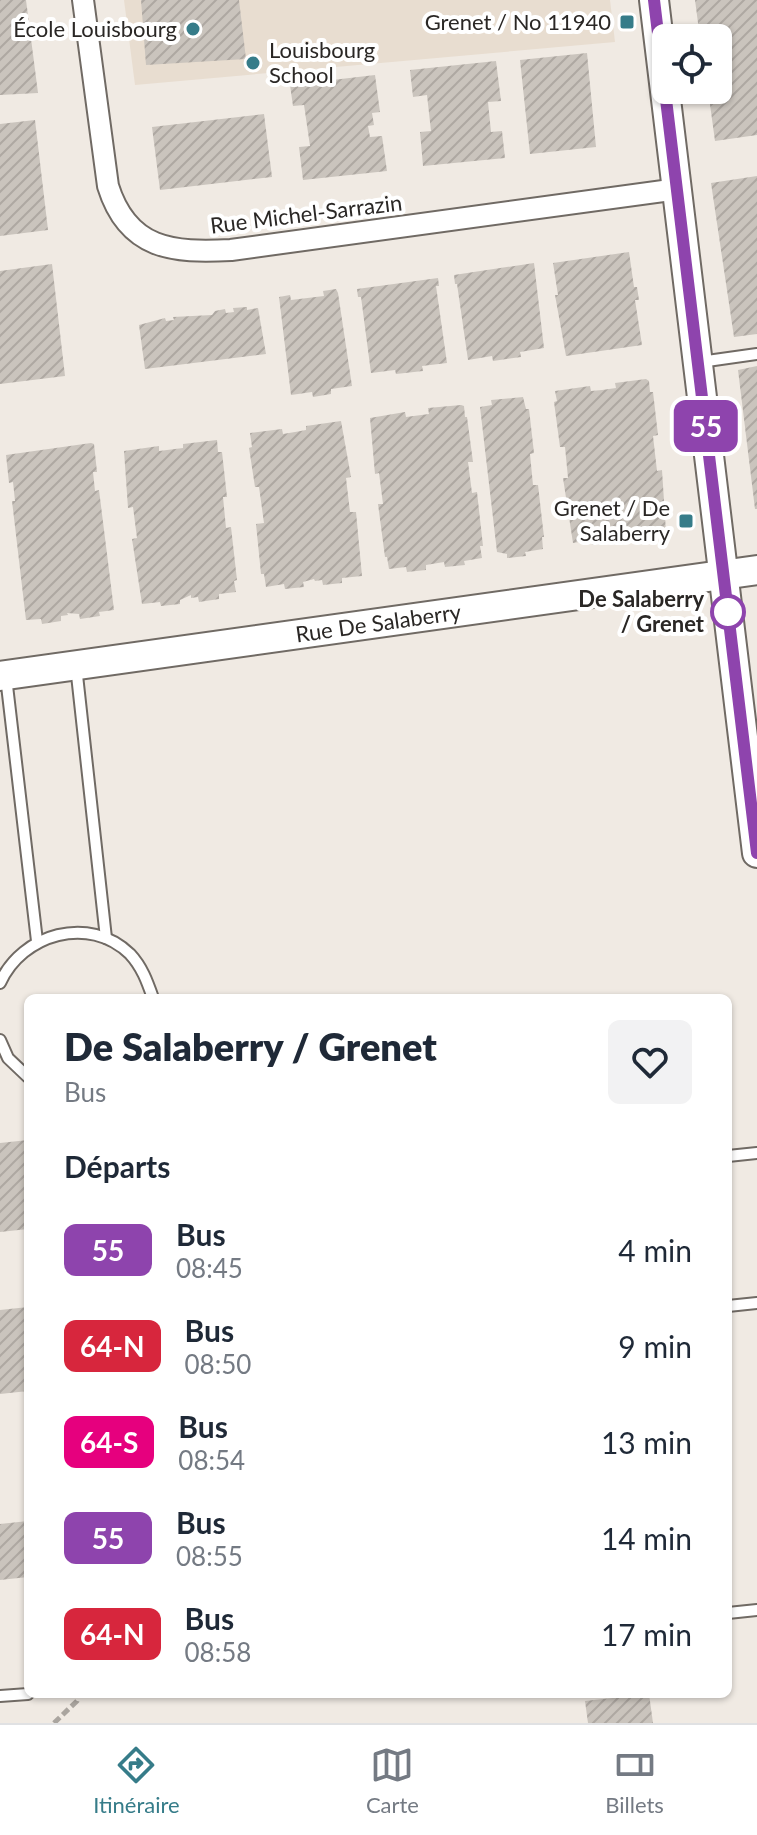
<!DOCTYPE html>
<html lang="fr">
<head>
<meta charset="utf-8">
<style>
	body { margin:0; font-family:Lato,sans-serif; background:#f2f2f3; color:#1f2937; height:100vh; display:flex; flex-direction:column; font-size:30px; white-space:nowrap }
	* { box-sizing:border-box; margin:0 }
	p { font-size:26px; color:#747a83 }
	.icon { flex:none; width:44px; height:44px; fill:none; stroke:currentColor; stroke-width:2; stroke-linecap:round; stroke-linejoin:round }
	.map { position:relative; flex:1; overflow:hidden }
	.drawer { position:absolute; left:24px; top:994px; width:708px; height:704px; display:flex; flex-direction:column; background:#fff; border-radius:12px; box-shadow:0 2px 6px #0004 }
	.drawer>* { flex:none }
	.badge { padding:0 16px; border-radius:12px; font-size:28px; line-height:52px }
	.buttons { position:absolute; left:652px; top:24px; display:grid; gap:16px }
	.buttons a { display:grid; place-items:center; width:80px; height:80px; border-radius:12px; background:#fff; box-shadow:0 2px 6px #0004; font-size:40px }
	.map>.badge { position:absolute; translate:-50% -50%; box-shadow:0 0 0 4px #fff }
	h2 { padding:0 40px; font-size:30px; line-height:72px }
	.round { display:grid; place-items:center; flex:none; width:84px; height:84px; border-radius:12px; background:#f2f2f3 }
	.headline { display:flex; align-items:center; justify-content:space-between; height:136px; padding:0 40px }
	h1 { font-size:38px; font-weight:800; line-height:60px }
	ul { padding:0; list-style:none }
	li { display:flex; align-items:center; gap:24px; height:96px; padding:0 40px }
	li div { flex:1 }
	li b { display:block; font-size:30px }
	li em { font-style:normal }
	li .badge { min-width:88px; font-weight:700; text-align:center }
	.tabs { display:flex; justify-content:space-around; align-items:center; height:112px; border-top:2px solid #e0e1e3; background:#fff; font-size:22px; color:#747a83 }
	.tabs a { display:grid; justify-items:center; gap:4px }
	.tabs .active { color:#367c89 }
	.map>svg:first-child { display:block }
	.built { fill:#e8ddd0 }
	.building { fill:url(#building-hatch) }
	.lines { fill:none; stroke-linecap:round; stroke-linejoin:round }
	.lane-casing { stroke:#706a64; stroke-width:14 }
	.street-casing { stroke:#706a64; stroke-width:24 }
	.secondary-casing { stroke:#706a64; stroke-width:32 }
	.path { stroke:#aaa59f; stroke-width:5; stroke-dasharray:8 4; stroke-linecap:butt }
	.lane { stroke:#fff; stroke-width:10 }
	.street { stroke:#fff; stroke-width:20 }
	.secondary { stroke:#fff; stroke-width:28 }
	.line-casing { stroke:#fff; stroke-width:18 }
	.line { stroke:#8e44ad; stroke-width:12 }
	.poi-dot { fill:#367c89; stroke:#fff; stroke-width:3 }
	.stop-dot { fill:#fff; stroke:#8e44ad; stroke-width:4 }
	.labels { text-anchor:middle; stroke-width:8; stroke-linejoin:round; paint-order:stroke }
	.poi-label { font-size:22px; fill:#2a2725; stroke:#fff; text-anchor:end }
	.street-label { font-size:22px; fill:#2a2725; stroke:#fff }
	.stop-label { font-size:22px; font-weight:bold; fill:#2a2725; stroke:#fff; text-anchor:end }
</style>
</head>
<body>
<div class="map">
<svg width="757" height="1723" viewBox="0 0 757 1723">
	<defs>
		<pattern id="building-hatch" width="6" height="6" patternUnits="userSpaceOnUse" patternTransform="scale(2)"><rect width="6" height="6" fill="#cac4bd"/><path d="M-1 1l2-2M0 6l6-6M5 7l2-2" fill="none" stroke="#aea8a2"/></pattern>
	</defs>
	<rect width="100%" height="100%" fill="#f0eae3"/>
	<polygon class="built" points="124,0 610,0 615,42 135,85"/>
	<g class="building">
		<polygon points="0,0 26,0 38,93 0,95"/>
		<polygon points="141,0 239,0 246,59 146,65"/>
		<polygon points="695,0 757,0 757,135 715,141 708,90 718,90 718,38 700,38"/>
		<polygon points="587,53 596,147 530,154 520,60"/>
		<polygon points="496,61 501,101 488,102 491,132 502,131 505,158 423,166 420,132 431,131 427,95 413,97 410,70"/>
		<polygon points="375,75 380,112 372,113 374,125 368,126 370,137 382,136 387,171 303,180 299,147 310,146 304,105 293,106 290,85"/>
		<polygon points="264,114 272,177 160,190 152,127"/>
		<polygon points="35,120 48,230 0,236 0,124"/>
		<polygon points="757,176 757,334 734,337 711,183"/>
		<polygon points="629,252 634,287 637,287 639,300 635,300 642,345 566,356 555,295 558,295 553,263"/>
		<polygon points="534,263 544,348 520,352 521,357 493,361 492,356 468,360 457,284 455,284 454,275"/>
		<polygon points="52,264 65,376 0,384 0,271"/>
		<polygon points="438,278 439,286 436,286 447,363 422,366 423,371 396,374 395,370 371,373 361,297 358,297 357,289"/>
		<polygon points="336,289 338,293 352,386 331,389 331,394 313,397 312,392 291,395 279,297 290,295 291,300 324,296 323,291"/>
		<polygon points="247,307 247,310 258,308 266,354 145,369 139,325 165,318 166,321 174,320 173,317 212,315 215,311 225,309 226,313 234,312 233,308"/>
		<polygon points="757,366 757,509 755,509 738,370"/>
		<polygon points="646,379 649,381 650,392 653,392 658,435 653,436 657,471 662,470 666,532 649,534 649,538 631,540 631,536 623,537 623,534 611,539 611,543 592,545 591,540 573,543 563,478 568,478 565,447 560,447 554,402 557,401 555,391 590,386 591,391 602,390 616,388 615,383"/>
		<polygon points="523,397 526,409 529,409 534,453 530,454 533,485 538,485 544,537 542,537 543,549 525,552 526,556 507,558 507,554 497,552 480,407 492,405 491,400"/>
		<polygon points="461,405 464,406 465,417 467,417 473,462 468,462 472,493 477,492 483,546 480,546 482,558 464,561 465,565 445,567 444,562 426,565 426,570 407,572 406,567 389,569 387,557 385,557 378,504 383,504 379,473 375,474 370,418 405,412 406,417 429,414 428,408"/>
		<polygon points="341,421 351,477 346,478 350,512 356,512 362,576 342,578 342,583 323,585 322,580 315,581 314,579 303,582 304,587 285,589 284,584 266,587 264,574 261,574 256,524 264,523 259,487 255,487 249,448 252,447 250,433 282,429 283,434 295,432 306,430 306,426"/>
		<polygon points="217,440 218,452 222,452 227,497 223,497 226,528 231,527 237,580 234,581 236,592 219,594 219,599 199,602 198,597 191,598 191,595 180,600 180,604 161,606 160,602 142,604 132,539 137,538 133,507 128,508 124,451 159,446 159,451 183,448 183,444"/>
		<polygon points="91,443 94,444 97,472 93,472 95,491 99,490 114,610 99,612 100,616 80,619 79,614 67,613 68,615 61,616 61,621 42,624 41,619 26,620 12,501 15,501 13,482 9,483 6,455"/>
		<polygon points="28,1140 28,1229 0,1232 0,1143"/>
		<polygon points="28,1307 28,1391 0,1394 0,1310"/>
		<polygon points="28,1521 28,1577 0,1580 0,1524"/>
		<polygon points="649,1694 653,1723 588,1723 585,1701"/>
	</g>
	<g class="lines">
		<defs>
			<g id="lane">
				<polyline points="700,362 757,354"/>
				<polyline points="76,666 106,938"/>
				<polyline points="6,677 37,941"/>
				<path d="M 0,983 C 22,934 89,914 130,954 C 142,967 147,981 153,998"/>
				<polyline points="0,1040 8,1058 28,1077"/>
				<polyline points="728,1156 757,1153"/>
				<polyline points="728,1306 757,1303"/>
				<polyline points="728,1613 757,1610"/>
				<polyline points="0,1696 28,1694"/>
			</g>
			<path id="street" d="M 83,0 L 108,186 C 128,250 173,253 231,250 L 678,189"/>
			<g id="secondary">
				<polyline points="654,0 757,853"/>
				<path id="s1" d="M 0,676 L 757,570"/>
			</g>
		</defs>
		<use href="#lane" class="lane-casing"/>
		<use href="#street" class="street-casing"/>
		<use href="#secondary" class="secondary-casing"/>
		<polyline class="path" points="54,1723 77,1701 79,1694"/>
		<use href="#lane" class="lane"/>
		<use href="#street" class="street"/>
		<use href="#secondary" class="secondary"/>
	</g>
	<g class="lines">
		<defs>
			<polyline id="line" points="654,0 757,853"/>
		</defs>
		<use href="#line" class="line-casing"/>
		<use href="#line" class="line"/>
	</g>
	<g class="poi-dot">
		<rect x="619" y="14" width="16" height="16" rx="4"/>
		<circle cx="193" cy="29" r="8"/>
		<circle cx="253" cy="63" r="8"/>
		<rect x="678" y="513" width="16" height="16" rx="4"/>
	</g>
	<circle class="stop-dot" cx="728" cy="612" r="16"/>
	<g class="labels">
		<g class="poi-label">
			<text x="611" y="30">Grenet / No 11940</text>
			<text x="177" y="37">École Louisbourg</text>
			<text x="269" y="58" text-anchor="start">Louisbourg<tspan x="269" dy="25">School</tspan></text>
			<text x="670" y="516">Grenet / De<tspan x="670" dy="25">Salaberry</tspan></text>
		</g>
		<g class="street-label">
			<text transform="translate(306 214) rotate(-7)" y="8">Rue Michel-Sarrazin</text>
			<text dy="8" stroke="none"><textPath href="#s1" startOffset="382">Rue De Salaberry</textPath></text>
		</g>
		<g class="stop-label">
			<text x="704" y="607">De Salaberry<tspan x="704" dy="25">/ Grenet</tspan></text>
		</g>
	</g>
</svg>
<div class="buttons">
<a><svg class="icon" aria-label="locate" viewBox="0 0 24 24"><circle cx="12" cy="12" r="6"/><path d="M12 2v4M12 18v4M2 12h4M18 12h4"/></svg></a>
</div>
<b class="badge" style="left:706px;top:426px;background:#8e44ad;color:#fff">55</b>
<section class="drawer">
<div class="headline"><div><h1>De Salaberry / Grenet</h1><p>Bus</p></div><a class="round"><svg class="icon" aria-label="heart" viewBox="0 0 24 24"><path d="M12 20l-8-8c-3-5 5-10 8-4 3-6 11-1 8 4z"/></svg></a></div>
<h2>Départs</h2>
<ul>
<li><span class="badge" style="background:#8e44ad;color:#fff">55</span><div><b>Bus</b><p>08:45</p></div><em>4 min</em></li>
<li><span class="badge" style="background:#d7263d;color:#fff">64-N</span><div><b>Bus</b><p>08:50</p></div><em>9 min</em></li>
<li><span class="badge" style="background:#e6007e;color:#fff">64-S</span><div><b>Bus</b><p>08:54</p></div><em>13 min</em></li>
<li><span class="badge" style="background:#8e44ad;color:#fff">55</span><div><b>Bus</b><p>08:55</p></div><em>14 min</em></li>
<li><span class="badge" style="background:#d7263d;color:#fff">64-N</span><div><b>Bus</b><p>08:58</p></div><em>17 min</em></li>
</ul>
</section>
</div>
<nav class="tabs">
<a class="active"><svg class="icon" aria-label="directions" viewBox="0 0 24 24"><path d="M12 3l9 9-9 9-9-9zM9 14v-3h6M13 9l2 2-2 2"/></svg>Itinéraire</a>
<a><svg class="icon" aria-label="map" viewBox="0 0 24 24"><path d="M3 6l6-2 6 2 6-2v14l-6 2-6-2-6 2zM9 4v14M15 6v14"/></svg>Carte</a>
<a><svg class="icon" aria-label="tickets" viewBox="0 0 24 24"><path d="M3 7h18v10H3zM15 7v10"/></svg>Billets</a>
</nav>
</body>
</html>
